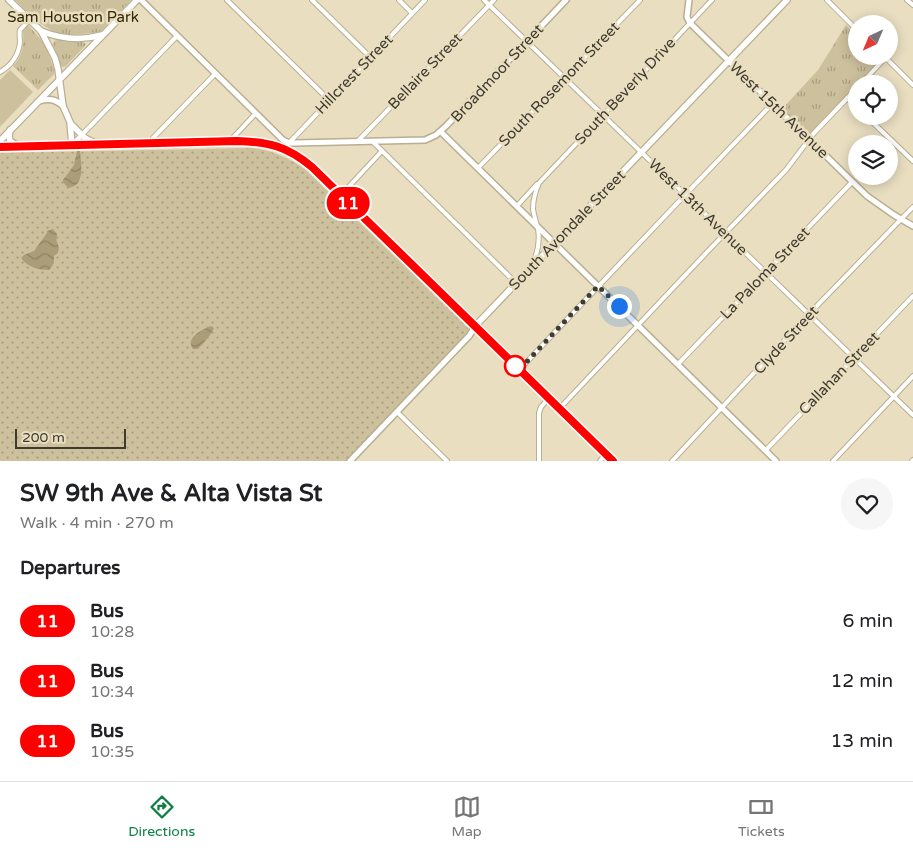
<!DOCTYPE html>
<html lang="en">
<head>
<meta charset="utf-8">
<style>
	body { margin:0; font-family:"Varela Round",sans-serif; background:#f6f6f6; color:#202124; height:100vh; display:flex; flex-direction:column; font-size:19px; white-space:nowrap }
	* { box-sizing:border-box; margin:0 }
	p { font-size:16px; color:#757577 }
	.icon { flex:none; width:28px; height:28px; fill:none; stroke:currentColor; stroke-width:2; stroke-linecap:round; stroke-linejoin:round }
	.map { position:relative; height:461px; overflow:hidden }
	.panel { display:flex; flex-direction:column; background:#fff; flex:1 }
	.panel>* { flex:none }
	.badge { padding:0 10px; border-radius:16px; font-size:18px; line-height:32px }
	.needle { width:32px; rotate:224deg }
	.fabs { position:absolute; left:848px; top:15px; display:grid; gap:10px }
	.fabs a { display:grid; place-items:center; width:50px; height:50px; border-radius:50%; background:#fff; box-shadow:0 2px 12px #0003; font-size:25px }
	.scale { position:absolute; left:15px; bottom:12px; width:111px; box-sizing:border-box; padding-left:5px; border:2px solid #3f3b2f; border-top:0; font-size:14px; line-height:18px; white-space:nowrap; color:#3f3b2f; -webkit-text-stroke:4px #e9dec0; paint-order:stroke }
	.you { position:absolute; width:25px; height:25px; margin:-12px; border:4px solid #fff; border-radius:50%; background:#1a73e8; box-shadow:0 0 0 8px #1a73e833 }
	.map>.badge { position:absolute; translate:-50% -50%; box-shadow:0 0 0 2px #fff }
	h2 { padding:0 20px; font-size:19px; line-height:45px }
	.round { display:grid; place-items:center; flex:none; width:52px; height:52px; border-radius:26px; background:#f6f6f6 }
	.headline { display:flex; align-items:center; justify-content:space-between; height:85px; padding:0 20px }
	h1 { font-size:24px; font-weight:700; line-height:38px }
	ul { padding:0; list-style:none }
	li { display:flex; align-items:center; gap:15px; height:60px; padding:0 20px }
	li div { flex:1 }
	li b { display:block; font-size:19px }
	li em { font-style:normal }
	li .badge { min-width:55px; font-weight:700; text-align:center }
	.dock { display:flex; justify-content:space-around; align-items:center; height:70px; border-top:1px solid #e0e0e0; background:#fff; font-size:14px; color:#757577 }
	.dock a { display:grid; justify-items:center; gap:2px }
	.dock .current { color:#0b8043 }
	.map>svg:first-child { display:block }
	.grass { fill:url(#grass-dots) }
	.park { fill:url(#park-tufts) }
	.pitch { fill:#cdc09c }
	.water { fill:url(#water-waves) }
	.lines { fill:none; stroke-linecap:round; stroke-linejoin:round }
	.minor-casing { stroke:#b8ae91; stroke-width:6 }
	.tertiary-casing { stroke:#b8ae91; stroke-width:8 }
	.secondary-casing { stroke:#b8ae91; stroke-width:8 }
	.primary-casing { stroke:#b8ae91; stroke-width:9 }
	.minor { stroke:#fff; stroke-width:4 }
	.tertiary { stroke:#fff; stroke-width:5 }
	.secondary { stroke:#fff; stroke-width:5.5 }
	.primary { stroke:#fff; stroke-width:6 }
	.line-casing { stroke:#fff; stroke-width:11 }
	.line { stroke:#f00; stroke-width:8 }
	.walk { stroke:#3f3b2f; stroke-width:5; stroke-dasharray:0 9 }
	.stop-dot { fill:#fff; stroke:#f00; stroke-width:2.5 }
	.labels { text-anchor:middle; stroke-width:5; stroke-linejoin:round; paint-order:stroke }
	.park-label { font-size:15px; fill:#332907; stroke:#e9dec0 }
	.street-label { font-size:15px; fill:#3f3b2f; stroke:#e9dec0 }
</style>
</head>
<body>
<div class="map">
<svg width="913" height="461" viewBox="0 0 913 461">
	<defs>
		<pattern id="grass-dots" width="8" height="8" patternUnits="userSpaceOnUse" patternTransform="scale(1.25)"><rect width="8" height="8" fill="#cdc09c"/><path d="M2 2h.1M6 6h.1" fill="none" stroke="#a89d80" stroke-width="1.8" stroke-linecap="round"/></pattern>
		<pattern id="park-tufts" width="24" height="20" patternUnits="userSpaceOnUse" patternTransform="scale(1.25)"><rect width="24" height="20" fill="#cdc09c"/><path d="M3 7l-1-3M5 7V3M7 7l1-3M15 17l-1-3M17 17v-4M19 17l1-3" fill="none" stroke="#a89d80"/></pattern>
		<pattern id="water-waves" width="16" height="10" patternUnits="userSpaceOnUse" patternTransform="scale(1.25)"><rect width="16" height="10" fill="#aa9d77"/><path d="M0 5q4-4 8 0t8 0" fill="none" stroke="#8c8162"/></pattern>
	</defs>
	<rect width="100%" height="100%" fill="#e9dec0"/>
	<path class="grass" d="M 251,148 C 272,150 289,158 306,170 L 469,329 L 469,331 L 467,334 L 346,461 L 0,461 L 0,153 Z"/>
	<g class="park">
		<path d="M 15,0 L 131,0 L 101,31 L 98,32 C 53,39 46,30 15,0 Z"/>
		<path d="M 28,25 L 43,42 L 49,55 L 54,69 L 54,74 L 38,90 L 13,66 C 23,56 24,44 23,31 Z"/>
		<polygon points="846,25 856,35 856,56 878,56 881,59 858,84 856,84 856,86 809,135 782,109 818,70"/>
		<polygon points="56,40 67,42 83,42 86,44 84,47 66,66 63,67 61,66 53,44 54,41"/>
	</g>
	<polygon class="pitch" points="10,70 33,92 0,127 0,80"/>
	<g class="water">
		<path d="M 77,151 L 80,151 C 81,164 86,186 68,188 L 63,182 L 63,180 L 74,165 Z"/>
		<path d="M 53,229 L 57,234 C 57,236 56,240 57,242 C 59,247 59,248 58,253 L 54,256 C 54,262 54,265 49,270 C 39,270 27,267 21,258 L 24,255 L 34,251 L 47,233 L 47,231 Z"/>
		<path d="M 211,326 L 214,328 C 213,332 201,347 197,349 C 196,349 194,349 193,349 C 185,338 201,330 211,326 Z"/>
	</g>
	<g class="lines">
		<defs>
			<g id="minor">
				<polyline points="227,0 329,100"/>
				<polyline points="312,0 370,57"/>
				<polyline points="399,0 412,13"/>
				<polyline points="484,0 913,415"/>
				<polyline points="827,0 856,29"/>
				<polyline points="907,0 913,5"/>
				<polyline points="884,56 913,85"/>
				<path d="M 0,72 C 11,66 19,55 20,42 C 20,38 19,34 20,30 L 29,20"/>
				<polyline points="861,84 885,58"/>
				<polyline points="847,98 856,107"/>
				<polyline points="866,116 913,161"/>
				<polyline points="372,141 516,283"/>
				<polyline points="229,142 256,113"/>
				<polyline points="357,142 494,0"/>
				<polyline points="289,143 425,0"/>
				<polyline points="151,144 153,138 215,74"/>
				<polyline points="72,145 177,36"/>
				<polyline points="478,168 640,0"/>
				<polyline points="341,195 382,151"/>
				<polyline points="517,206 537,184"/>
				<path d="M 533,263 C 538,252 540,241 538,229 C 536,222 534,216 533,209 C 533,200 535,192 539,183 L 712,0"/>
				<polyline points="678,364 852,182"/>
				<polyline points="519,370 685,195 772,104"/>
				<polyline points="559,409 708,251 786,170 814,133 856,89"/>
				<polyline points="397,412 447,461"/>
				<polyline points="766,450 913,296"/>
				<polyline points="539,461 539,413 541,407 549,398"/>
				<polyline points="600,461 606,454"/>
				<polyline points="672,461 809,314 913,207"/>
				<polyline points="833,461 913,376"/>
				<polyline points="912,461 913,460"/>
			</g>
			<g id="tertiary">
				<polyline points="141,0 283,140 289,143 295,143 425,140 436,135 446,126 566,0"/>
				<polyline points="689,0 687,17 690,23 867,196 894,215 913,226"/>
				<path d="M 39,101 C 49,98 55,99 63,106"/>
				<polyline points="441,132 776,461"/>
				<polyline points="350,461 469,336 475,327"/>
			</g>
			<g id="secondary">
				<polyline points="9,0 41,31 55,58 58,69 63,106 70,122 72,145"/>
				<path d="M 41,31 C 61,39 81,41 102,35"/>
				<polyline points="71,124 85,138 97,144"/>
				<polyline points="10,130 9,136 10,141 20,147"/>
				<polyline points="0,141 137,0"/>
				<polyline points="475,327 479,322 787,0"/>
			</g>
			<path id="primary" d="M 0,147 L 237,141 C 269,142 288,146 312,167 L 613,461"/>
		</defs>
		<use href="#minor" class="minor-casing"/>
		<use href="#tertiary" class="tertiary-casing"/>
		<use href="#secondary" class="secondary-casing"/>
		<use href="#primary" class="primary-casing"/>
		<use href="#minor" class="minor"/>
		<use href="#tertiary" class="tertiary"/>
		<use href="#secondary" class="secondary"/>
		<use href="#primary" class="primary"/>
	</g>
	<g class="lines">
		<defs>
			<path id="line" d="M 0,147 L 237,141 C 269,142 287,146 312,167 L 613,461"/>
		</defs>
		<use href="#line" class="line-casing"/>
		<use href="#line" class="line"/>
		<polyline class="walk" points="515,366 519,370 598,286 619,306"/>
	</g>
	<circle class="stop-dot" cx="515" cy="366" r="10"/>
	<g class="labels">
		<g class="park-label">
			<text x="73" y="22">Sam Houston Park</text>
		</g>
		<g class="street-label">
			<text transform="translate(425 71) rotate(-46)" y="5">Bellaire Street</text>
			<text transform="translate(497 73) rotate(-47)" y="5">Broadmoor Street</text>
			<text transform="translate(354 74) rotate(-46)" y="5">Hillcrest Street</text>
			<text transform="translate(559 84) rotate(-46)" y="5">South Rosemont Street</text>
			<text transform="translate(625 91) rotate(-47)" y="5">South Beverly Drive</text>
			<text transform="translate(779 110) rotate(44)" y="5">West 15th Avenue</text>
			<text transform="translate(698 207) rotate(44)" y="5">West 13th Avenue</text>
			<text transform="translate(567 230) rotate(-46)" y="5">South Avondale Street</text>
			<text transform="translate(765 273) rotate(-46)" y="5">La Paloma Street</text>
			<text transform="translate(786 340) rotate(-47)" y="5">Clyde Street</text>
			<text transform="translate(839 373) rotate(-46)" y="5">Callahan Street</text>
		</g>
	</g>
</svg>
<div class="fabs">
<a><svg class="needle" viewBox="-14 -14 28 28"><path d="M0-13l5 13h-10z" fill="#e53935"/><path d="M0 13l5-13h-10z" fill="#757577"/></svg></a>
<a><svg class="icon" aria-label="locate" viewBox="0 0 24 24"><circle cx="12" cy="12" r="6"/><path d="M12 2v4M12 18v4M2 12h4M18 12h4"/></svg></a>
<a><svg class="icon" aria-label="layers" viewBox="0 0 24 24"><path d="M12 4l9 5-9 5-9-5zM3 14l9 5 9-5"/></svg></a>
</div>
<div class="scale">200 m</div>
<div class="you" style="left:619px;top:306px"></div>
<b class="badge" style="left:348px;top:203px;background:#f00;color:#fff">11</b>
</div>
<section class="panel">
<div class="headline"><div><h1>SW 9th Ave &amp; Alta Vista St</h1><p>Walk · 4 min · 270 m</p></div><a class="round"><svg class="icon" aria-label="heart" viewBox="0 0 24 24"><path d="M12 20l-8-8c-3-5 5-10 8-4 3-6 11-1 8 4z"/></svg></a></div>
<h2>Departures</h2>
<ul>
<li><span class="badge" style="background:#f00;color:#fff">11</span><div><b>Bus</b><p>10:28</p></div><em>6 min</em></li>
<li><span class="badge" style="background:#f00;color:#fff">11</span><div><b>Bus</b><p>10:34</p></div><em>12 min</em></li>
<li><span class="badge" style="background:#f00;color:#fff">11</span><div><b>Bus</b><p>10:35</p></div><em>13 min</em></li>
</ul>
</section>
<nav class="dock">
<a class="current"><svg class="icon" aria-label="directions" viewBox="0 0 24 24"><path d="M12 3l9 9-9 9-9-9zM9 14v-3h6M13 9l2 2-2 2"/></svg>Directions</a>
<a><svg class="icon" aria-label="map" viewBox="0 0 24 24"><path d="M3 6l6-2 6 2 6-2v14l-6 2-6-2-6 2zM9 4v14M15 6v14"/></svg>Map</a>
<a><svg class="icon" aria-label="tickets" viewBox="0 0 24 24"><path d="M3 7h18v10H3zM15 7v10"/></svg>Tickets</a>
</nav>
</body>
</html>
